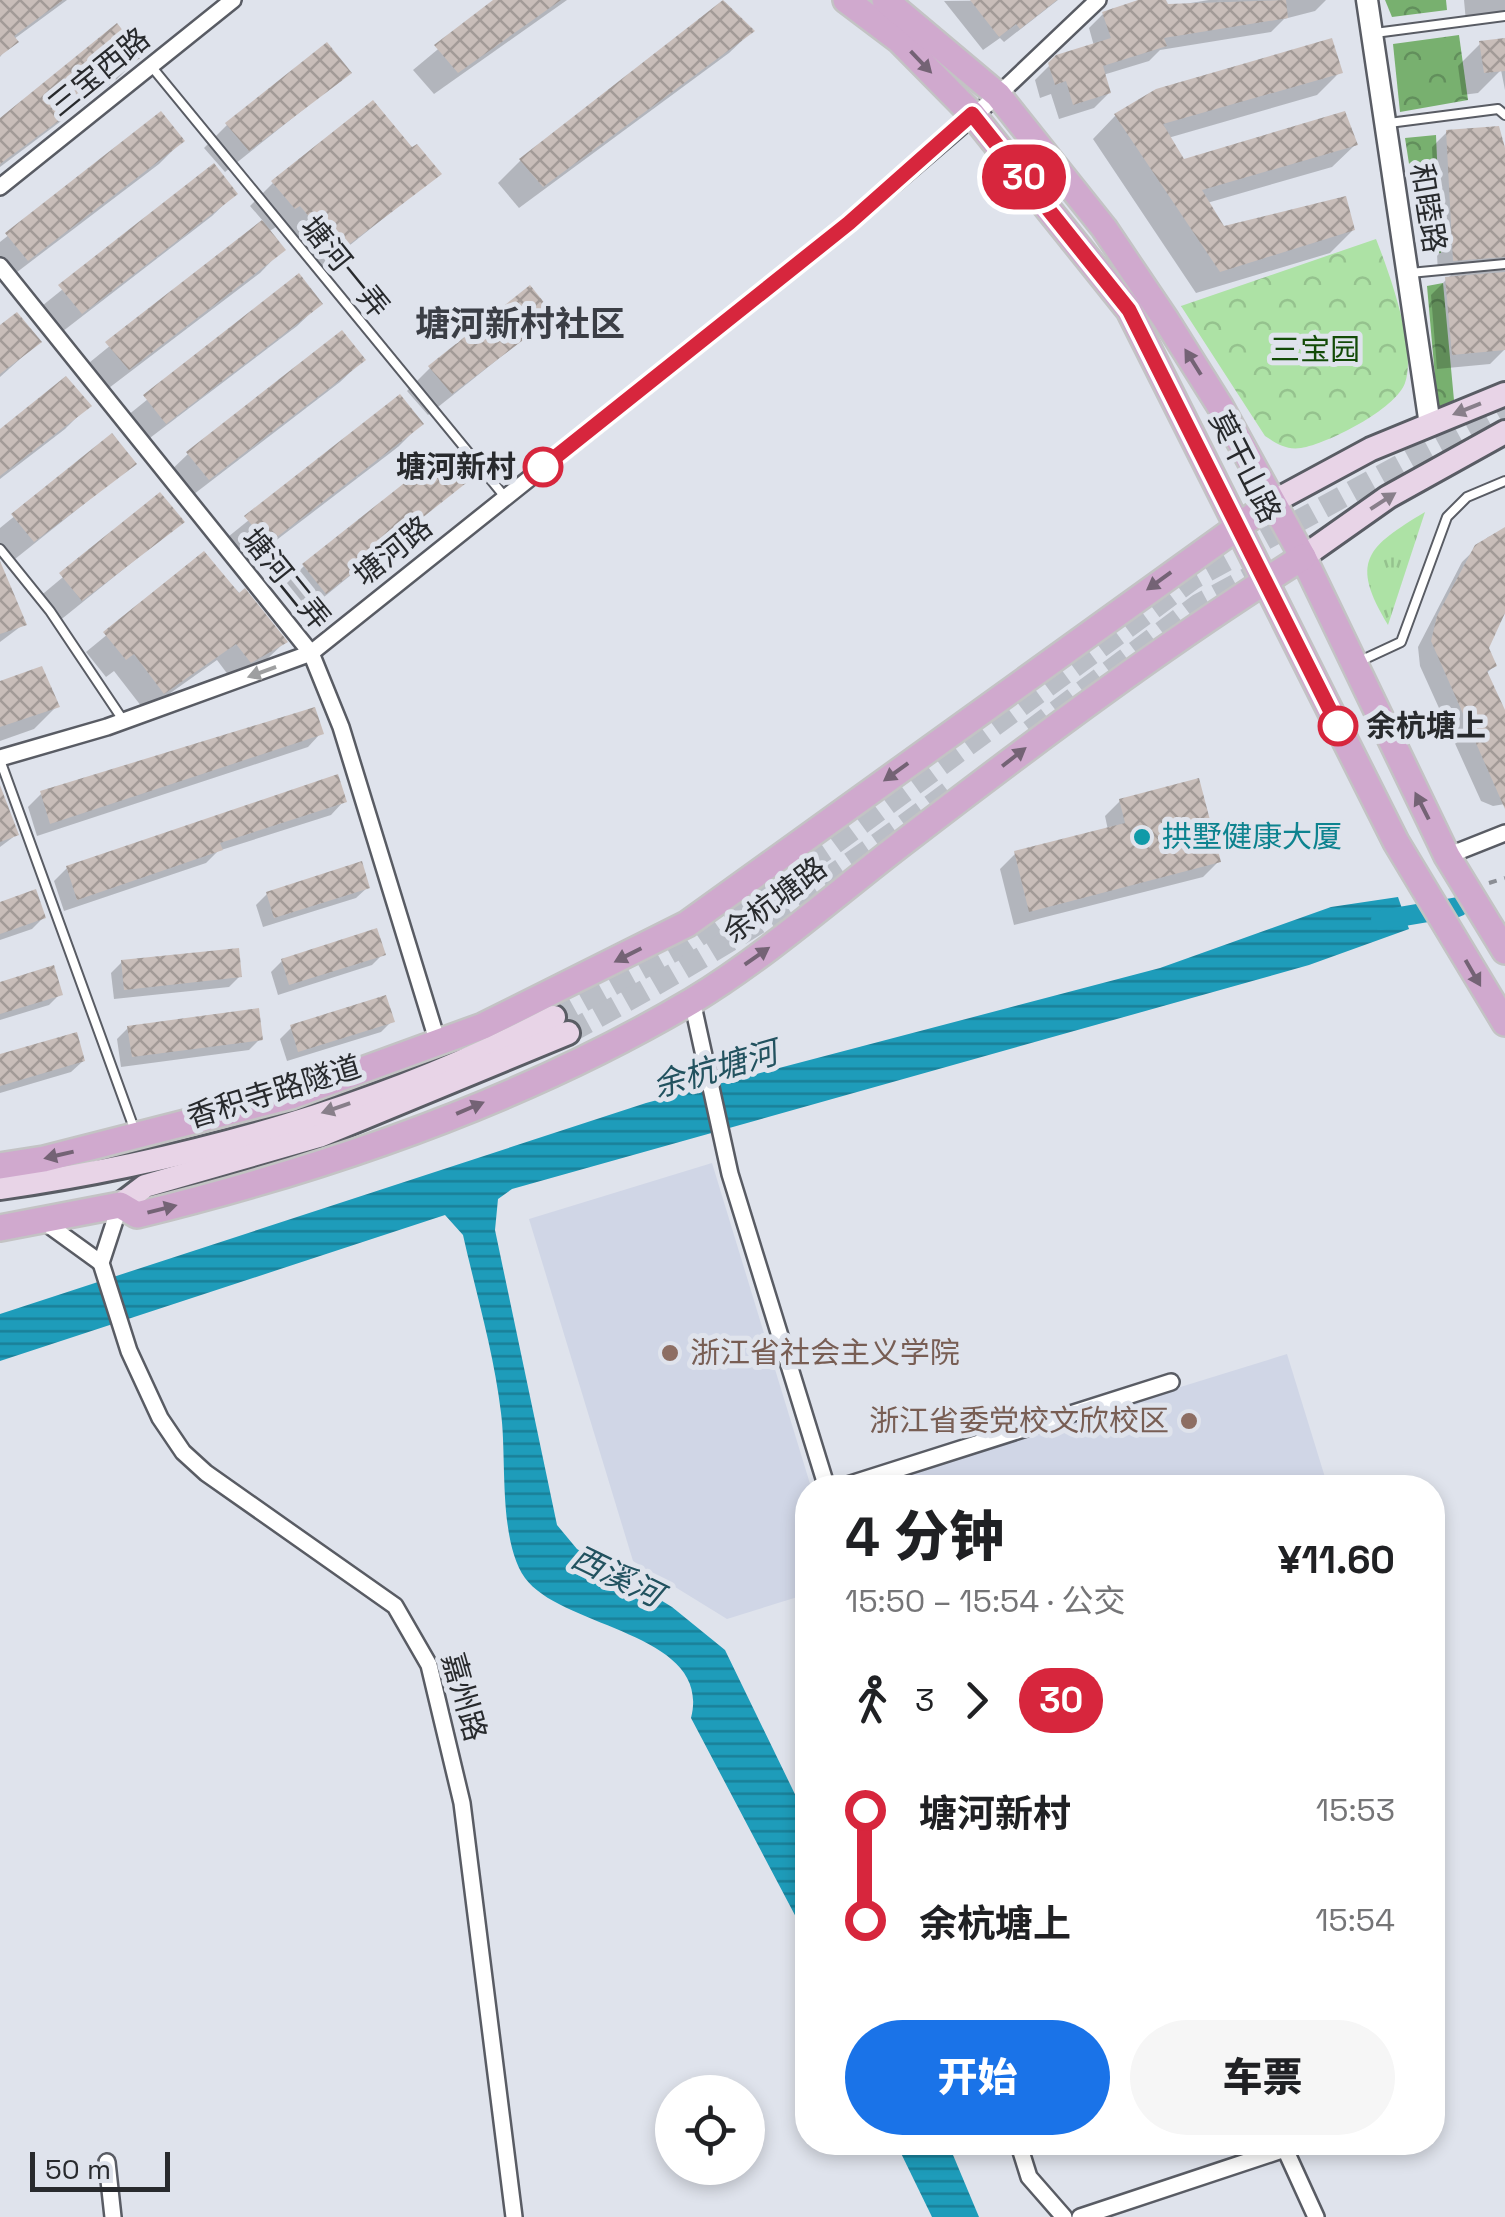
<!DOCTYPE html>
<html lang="zh">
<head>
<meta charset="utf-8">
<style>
	body { margin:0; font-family:"Space Grotesk","Noto Sans SC",sans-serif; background:#f6f6f6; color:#202124; height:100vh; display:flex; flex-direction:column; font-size:38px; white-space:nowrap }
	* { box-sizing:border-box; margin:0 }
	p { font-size:32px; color:#757577 }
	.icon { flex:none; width:55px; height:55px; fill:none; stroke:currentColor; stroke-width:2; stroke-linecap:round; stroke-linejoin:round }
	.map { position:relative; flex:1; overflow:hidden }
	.sheet { position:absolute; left:795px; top:1475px; width:650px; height:680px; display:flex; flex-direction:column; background:#fff; border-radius:40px; box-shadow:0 5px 15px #0003 }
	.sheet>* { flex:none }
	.badge { padding:0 20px; border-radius:32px; font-size:35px; line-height:65px }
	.fabs { position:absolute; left:655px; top:2075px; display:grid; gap:20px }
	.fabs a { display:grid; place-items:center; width:110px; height:110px; border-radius:50%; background:#fff; box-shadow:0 5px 15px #0003; font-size:50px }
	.scale { position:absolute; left:30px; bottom:25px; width:140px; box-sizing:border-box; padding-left:10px; border:5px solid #282a2d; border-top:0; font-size:28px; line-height:35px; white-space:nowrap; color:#282a2d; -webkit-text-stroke:8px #dfe3ec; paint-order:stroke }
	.map>.badge { position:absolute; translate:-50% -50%; box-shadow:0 0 0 5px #fff }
	.legs { display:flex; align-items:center; gap:15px; height:110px; padding:0 50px; font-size:32px }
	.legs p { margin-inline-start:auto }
	.overview { display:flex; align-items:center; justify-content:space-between; height:170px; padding:0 50px }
	h1 { font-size:55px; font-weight:800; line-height:75px }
	.action { display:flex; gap:20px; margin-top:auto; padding:20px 50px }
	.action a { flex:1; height:115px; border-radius:60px; background:#1a73e8; color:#fff; font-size:40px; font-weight:800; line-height:115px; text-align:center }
	.action a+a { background:#f6f6f6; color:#202124 }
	ul { padding:0 50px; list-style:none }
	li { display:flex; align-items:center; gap:35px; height:110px; font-size:38px }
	li i { display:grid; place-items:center; width:15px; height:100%; margin:0 12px; background:currentColor }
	li i::after { content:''; width:25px; height:25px; margin:-12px; border:8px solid; border-radius:50%; background:#fff }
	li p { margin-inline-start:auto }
	li:first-child i { background:linear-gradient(#0000 50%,currentColor 0) }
	li:last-child i { background:linear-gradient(currentColor 50%,#0000 0) }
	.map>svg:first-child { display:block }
	.built { fill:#d0d6e6 }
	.grass { fill:url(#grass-tufts) }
	.forest { fill:url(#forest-crowns) }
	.park { fill:url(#park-crowns) }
	.water { fill:url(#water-rules) }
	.shadow { fill:#0003 }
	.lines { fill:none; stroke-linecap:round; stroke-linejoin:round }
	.canal { stroke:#1e9cba; stroke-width:20 }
	.building { fill:url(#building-cross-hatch) }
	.secondary-tunnel { stroke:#babec6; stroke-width:22; stroke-dasharray:22 11; stroke-linecap:butt }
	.service-casing { stroke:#595c64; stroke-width:12 }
	.minor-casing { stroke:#595c64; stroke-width:20 }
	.tertiary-casing { stroke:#595c64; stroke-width:25 }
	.secondary-casing { stroke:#595c64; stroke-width:28 }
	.primary-casing { stroke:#c3c3c4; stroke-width:30 }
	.path { stroke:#8b8e95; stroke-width:4; stroke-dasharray:8 8; stroke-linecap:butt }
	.service { stroke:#fff; stroke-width:8 }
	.minor { stroke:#fff; stroke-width:15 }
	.tertiary { stroke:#fff; stroke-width:20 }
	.secondary { stroke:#e8d4e7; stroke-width:22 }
	.primary { stroke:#d0a9ce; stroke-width:25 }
	.oneway { fill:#746375 }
	.oneway2 { fill:#887f8a }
	.oneway3 { fill:#9e9fa0 }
	.line-1-casing { stroke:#fff; stroke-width:22 }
	.line-1 { stroke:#d7263d; stroke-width:15 }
	.stop-1-dot { fill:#fff; stroke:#d7263d; stroke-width:5 }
	.culture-dot { fill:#0f9aa8; stroke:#dfe3ec; stroke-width:4 }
	.education-dot { fill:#8d6e63; stroke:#dfe3ec; stroke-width:4 }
	.labels { text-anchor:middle; stroke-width:10; stroke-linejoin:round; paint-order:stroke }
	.street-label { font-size:30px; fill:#282a2d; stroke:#dfe3ec }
	.park-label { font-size:30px; fill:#134b08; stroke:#dfe3ec }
	.stop-label { font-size:30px; font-weight:bold; fill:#282a2d; stroke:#dfe3ec; text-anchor:end }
	.culture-label { font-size:30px; fill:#0d838f; stroke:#dfe3ec; text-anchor:start }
	.education-label { font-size:30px; fill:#785e54; stroke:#dfe3ec; text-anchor:start }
	.water-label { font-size:32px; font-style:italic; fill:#22525f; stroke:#dfe3ec }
	.quarter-label { font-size:35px; font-weight:bold; fill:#3b3e45; stroke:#dfe3ec }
</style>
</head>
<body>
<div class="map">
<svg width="1505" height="2217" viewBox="0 0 1505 2217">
	<defs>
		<pattern id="grass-tufts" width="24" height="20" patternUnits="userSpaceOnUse" patternTransform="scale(2.5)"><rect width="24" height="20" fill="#ade2a5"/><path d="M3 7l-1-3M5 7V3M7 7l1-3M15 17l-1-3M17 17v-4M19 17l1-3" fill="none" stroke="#95c28e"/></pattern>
		<pattern id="forest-crowns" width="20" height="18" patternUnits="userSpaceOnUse" patternTransform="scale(2.5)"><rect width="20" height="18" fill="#78b06f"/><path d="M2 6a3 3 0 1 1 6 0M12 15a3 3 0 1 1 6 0" fill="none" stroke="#628f5c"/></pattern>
		<pattern id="park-crowns" width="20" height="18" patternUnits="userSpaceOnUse" patternTransform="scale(2.5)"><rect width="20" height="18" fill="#ade2a5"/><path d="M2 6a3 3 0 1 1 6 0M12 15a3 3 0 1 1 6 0" fill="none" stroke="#95c28e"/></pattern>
		<pattern id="water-rules" width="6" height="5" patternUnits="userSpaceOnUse" patternTransform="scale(2.5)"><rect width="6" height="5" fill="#1e9cba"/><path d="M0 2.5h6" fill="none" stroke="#1a7f98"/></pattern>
		<pattern id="building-cross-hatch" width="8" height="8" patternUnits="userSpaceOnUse" patternTransform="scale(2.5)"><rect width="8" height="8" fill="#c8bdb9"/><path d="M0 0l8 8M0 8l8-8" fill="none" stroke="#a29a97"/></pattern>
	</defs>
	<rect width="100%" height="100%" fill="#dfe3ec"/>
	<g class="built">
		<polygon points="712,1163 811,1487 808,1488 807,1594 727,1619 633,1561 529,1219"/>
		<polygon points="1287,1354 1328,1487 854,1488"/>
	</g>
	<path class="grass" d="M 1425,512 L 1388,625 C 1349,561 1367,547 1425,512 Z"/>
	<g class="forest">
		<polygon points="1385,0 1446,0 1447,10 1392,17"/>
		<polygon points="1459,35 1468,100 1400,112 1393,44"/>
		<polygon points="1436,135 1441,253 1423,254 1405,138"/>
		<polygon points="1443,283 1454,400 1438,411 1427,286"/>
	</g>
	<path class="park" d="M 1376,239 C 1389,272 1417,349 1405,383 C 1396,409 1327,444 1301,448 C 1286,450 1277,444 1265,436 L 1181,306 Z"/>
	<g class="water">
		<path d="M 1398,897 L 1409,929 L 1309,965 L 512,1189 L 498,1199 L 495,1230 L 557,1525 L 577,1549 L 672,1607 L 725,1650 L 807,1819 L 807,1938 L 691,1718 C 713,1632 562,1629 525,1578 C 498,1540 507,1458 501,1413 C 494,1353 476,1293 463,1235 L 445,1215 L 0,1361 L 0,1314 L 646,1103 L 1160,968 L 1331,907 Z"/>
		<polygon points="896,2143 948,2143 979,2217 932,2217"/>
	</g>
	<g class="shadow">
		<polygon points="10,0 67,0 14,39 0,57 0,8"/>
		<polygon points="497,0 567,0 434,94 413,70"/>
		<polygon points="1058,0 1004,42 1000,38 983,50 944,1"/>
		<polygon points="1146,0 1164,0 1166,7 1209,0 1326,0 1315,11 1284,19 1271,32 1160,50 1149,61 1103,75 1109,93 1094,108 1059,119 1051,94 1040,98 1035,80 1058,57 1094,46 1089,28 1104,13"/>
		<polygon points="1464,0 1505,0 1505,17 1466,22"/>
		<polygon points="725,2 752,31 729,53 519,208 498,183 521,160"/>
		<polygon points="1480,44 1505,57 1505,90 1501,70 1478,93 1462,95 1458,66"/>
		<polygon points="140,56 117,79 0,167 0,121"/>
		<polygon points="1340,72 1317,95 1168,138 1183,162 1355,145 1332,167 1207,203 1222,228 1353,230 1330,253 1196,293 1093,139 1115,116"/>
		<polygon points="349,73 225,172 204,148 227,125"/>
		<polygon points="161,114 182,141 159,164 4,282 0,277 0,242"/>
		<polygon points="1447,132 1505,151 1505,349 1490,364 1437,369 1431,295 1452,274 1438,275 1432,147"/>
		<polygon points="412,151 439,174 315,273 276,227 268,232 282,250 260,273 105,391 84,367 263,221 250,206 273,183"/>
		<polygon points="214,167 235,194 212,216 58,335 37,310"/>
		<polygon points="299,277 320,304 297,326 142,444 122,420"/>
		<polygon points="552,316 428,415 407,391 430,368"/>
		<polygon points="0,328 39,342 0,377"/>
		<polygon points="363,360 340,382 185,501 165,476 188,454"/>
		<polygon points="400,398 421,424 398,447 244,565 223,541"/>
		<polygon points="88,406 65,429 0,479 0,432"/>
		<polygon points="112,437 134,464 10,563 0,551 0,528"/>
		<polygon points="467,480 302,615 281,589 304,566"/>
		<polygon points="160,496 182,522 58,622 38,598"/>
		<polygon points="1505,530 1505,607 1486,648 1494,666 1486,674 1505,716 1505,804 1493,806 1481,801 1420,666 1418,647 1462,562 1488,537"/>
		<polygon points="204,555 285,642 266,660 232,680 217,660 145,711 114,671 106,677 86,652"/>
		<polygon points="0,590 24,624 0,642"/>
		<polygon points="0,683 57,706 34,729 0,741"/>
		<polygon points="321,733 308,747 37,836 28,807 41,794"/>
		<polygon points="344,801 331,815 218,851 206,863 64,911 54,881 67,868"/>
		<polygon points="1120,801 1218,862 1203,877 1014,925 1000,869 1015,854 1108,830 1105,816"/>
		<polygon points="0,812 16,835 0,847"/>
		<polygon points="368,887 356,898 263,927 256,905 267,894"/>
		<polygon points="0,904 43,918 32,929 0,940"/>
		<polygon points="383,954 372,965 278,995 271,972 282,961"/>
		<polygon points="122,962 240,976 229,987 114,999 111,973"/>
		<polygon points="0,984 60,994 49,1005 0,1020"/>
		<polygon points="392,1021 381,1032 287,1061 280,1039 291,1028"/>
		<polygon points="128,1028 260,1039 249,1050 121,1067 117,1039"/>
		<polygon points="0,1057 83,1061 71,1072 0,1093"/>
	</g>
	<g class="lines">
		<polyline class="canal" points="1381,920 1458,907"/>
	</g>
	<g class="building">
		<polygon points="0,0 63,0 14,36 19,42 0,56"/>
		<polygon points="493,0 561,0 458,73 434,45"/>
		<polygon points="723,0 755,31 543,187 519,159"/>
		<polygon points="970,0 1057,0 1020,29 1016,24 999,37"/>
		<polygon points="1138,0 1166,0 1168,4 1286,0 1288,18 1164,38 1167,46 1103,66 1111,93 1073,105 1066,81 1055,85 1048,63 1056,55 1111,38 1102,12"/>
		<polygon points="117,23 143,56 65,110 68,114 0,164 0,118"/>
		<polygon points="1332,38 1343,73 1163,124 1184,159 1345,111 1358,145 1202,190 1224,226 1346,196 1355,230 1220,272 1114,114 1156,89"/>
		<polygon points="1505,38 1505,71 1484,73 1479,41"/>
		<polygon points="327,42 352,73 249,151 225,123"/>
		<polygon points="373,100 412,147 417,144 442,174 339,252 300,206 295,209 271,181"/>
		<polygon points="161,111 185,141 28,261 5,233"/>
		<polygon points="1499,126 1505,148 1505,257 1453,261 1446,130"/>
		<polygon points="214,163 238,194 82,314 58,285"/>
		<polygon points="262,220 286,250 129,370 105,342"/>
		<polygon points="1505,272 1505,350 1452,355 1445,277"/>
		<polygon points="299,273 323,304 166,424 143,395"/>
		<polygon points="530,285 555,316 452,394 428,366"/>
		<polygon points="17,312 42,342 0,374 0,325"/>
		<polygon points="342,330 366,360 209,480 186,452"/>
		<polygon points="66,376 92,406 0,476 0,429"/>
		<polygon points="400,394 424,424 268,544 244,516"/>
		<polygon points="112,433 137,464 34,542 11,514"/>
		<polygon points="446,450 470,480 326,594 302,564"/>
		<polygon points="160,492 185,522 82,601 59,573"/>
		<polygon points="1505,527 1505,613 1489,648 1497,666 1487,671 1505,710 1505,809 1431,641 1437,616 1475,545"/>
		<polygon points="204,551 239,593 245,588 288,642 251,663 236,644 164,694 134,654 126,660 103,632"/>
		<polygon points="0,561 27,625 0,634"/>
		<polygon points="42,666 60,707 0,727 0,681"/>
		<polygon points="315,707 324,734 50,824 40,791"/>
		<polygon points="338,774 347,802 220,843 223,850 77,900 66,866"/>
		<polygon points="1199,778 1221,862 1029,912 1014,851 1125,823 1119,799"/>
		<polygon points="0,785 19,835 0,842"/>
		<polygon points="362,861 370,888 274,918 266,892"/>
		<polygon points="36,889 46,918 0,934 0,902"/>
		<polygon points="377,928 386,955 289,985 281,959"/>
		<polygon points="239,948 242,977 124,990 121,960"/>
		<polygon points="54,965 63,995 0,1014 0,982"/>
		<polygon points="386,995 395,1022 298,1052 290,1025"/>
		<polygon points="259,1008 263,1040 132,1057 127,1026"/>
		<polygon points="77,1032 85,1061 0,1086 0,1054"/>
	</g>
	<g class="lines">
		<g class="secondary-tunnel">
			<polyline points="1030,731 1198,605 1267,568"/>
			<polyline points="554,1017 686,944 828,848 1194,578 1505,408"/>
			<path d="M 568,1033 C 707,958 826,885 953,789"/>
		</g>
		<defs>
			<g id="service">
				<polyline points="1375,33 1505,16"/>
				<polyline points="151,66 505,497"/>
				<polyline points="1389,123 1498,109 1505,115"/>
				<polyline points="1410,273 1505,264"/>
				<polyline points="0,549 50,611 123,720"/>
				<polyline points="1358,662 1401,642 1447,517 1467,497 1505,481"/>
				<polyline points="0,760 135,1131"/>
			</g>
			<g id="minor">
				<polyline points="0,187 233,0"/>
				<polyline points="0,266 311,653 341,727 438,1043"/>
				<polyline points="0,758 107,727 311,653 849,223 998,95 1098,0"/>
				<polyline points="1447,856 1505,833"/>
				<polyline points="692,1001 730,1174 827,1488"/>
				<polyline points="120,1205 101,1263 129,1351 160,1418 183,1452 206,1473 395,1606 429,1665 462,1803 514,2217"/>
				<polyline points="43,1221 101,1263"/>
				<polyline points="838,1488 1171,1382"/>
				<polyline points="1018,2142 1029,2177 1064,2217"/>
				<polyline points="1285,2149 1316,2217"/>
				<polyline points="107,2162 113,2217"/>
				<polyline points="1080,2217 1285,2149 1288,2142"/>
			</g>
			<polyline id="tertiary" points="1367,0 1430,425"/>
			<g id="secondary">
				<polyline points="1271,503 1371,449 1505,394"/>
				<polyline points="1303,557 1388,497 1505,432"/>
				<path d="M 0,1188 C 189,1161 385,1106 554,1017"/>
				<polyline points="120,1205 145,1186 319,1136 568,1033"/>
			</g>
			<g id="primary">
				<polyline points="846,0 899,40 972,114 1129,310 1396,842 1505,1023"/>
				<polyline points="885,0 998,95 1104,228 1166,320 1220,406 1303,557 1447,856 1505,951"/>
				<polyline points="0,1166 44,1159 291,1096 483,1026 687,924 1271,503"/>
				<path d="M 0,1228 L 120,1205 L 137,1215 C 329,1168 521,1102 692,1001 C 769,954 838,892 909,838 C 1038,739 1166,643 1303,557"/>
			</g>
		</defs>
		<use href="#service" class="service-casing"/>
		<use href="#minor" class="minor-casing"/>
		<use href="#tertiary" class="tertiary-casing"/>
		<use href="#secondary" class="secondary-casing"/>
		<use href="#primary" class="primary-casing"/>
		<polyline class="path" points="1489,883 1505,878"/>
		<use href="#service" class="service"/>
		<use href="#minor" class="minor"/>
		<use href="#tertiary" class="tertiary"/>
		<use href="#secondary" class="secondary"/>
		<use href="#primary" class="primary"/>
	</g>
	<defs><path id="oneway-solid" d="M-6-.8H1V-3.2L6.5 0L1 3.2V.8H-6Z" transform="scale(2.5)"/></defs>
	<g class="oneway">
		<use href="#oneway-solid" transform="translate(921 62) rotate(46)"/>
		<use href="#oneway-solid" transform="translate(1193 362) rotate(-122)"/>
		<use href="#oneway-solid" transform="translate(1159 581) rotate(144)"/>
		<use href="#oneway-solid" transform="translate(1014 757) rotate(-38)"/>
		<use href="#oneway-solid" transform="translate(896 772) rotate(144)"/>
		<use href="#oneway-solid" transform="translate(1422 806) rotate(-117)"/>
		<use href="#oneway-solid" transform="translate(628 955) rotate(153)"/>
		<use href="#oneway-solid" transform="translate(757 956) rotate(-35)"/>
		<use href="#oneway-solid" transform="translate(1473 973) rotate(60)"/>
		<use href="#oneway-solid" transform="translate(470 1108) rotate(-23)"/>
		<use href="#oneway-solid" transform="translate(59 1155) rotate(167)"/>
		<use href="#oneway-solid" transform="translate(162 1209) rotate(-14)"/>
	</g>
	<g class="oneway2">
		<use href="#oneway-solid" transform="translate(1467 409) rotate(158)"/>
		<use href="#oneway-solid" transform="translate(1383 501) rotate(-33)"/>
		<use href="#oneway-solid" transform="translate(336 1108) rotate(161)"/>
	</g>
	<use class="oneway3" href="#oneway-solid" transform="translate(262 672) rotate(160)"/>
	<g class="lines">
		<defs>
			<polyline id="line-1" points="543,467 849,223 972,114 1129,310 1338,726"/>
		</defs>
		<use href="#line-1" class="line-1-casing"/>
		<use href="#line-1" class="line-1"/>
	</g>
	<g class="stop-1-dot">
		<circle cx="543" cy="467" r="18"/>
		<circle cx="1338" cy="726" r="18"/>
	</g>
	<circle class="culture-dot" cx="1142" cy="837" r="10"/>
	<g class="education-dot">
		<circle cx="670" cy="1353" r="10"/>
		<circle cx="1189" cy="1421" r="10"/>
	</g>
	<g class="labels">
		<g class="street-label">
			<text transform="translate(99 72) rotate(-39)" y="10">三宝西路</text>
			<text transform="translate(1428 208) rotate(81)" y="10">和睦路</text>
			<text transform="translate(345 267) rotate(51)" y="10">塘河一弄</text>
			<text transform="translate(1245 467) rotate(63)" y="10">莫干山路</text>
			<text transform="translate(393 551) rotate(-39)" y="10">塘河路</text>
			<text transform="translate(286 579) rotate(51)" y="10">塘河二弄</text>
			<text transform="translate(775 900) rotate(-37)" y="10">余杭塘路</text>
			<text transform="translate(274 1092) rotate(-17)" y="10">香积寺路隧道</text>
			<text transform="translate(464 1697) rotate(74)" y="10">嘉州路</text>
		</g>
		<g class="park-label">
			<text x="1315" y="360">三宝园</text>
		</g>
		<g class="stop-label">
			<text x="516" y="477">塘河新村</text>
			<text x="1366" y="736" text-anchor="start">余杭塘上</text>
		</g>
		<g class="culture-label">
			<text x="1162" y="847">拱墅健康大厦</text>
		</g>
		<g class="education-label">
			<text x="690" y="1363">浙江省社会主义学院</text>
			<text x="1169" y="1431" text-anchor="end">浙江省委党校文欣校区</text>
		</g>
		<g class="water-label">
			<text transform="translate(715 1069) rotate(-16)" y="11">余杭塘河</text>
			<text transform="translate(617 1576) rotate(26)" y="11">西溪河</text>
		</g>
		<g class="quarter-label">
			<text x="520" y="336">塘河新村社区</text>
		</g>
	</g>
</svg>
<div class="fabs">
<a><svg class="icon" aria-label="locate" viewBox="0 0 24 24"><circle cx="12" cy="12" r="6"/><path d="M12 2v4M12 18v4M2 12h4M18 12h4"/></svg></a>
</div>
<div class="scale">50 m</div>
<b class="badge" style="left:1024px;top:177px;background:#d7263d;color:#fff">30</b>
<section class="sheet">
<div class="overview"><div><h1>4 分钟</h1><p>15:50 – 15:54 · 公交</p></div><b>¥11.60</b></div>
<div class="legs"><svg class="icon" aria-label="walk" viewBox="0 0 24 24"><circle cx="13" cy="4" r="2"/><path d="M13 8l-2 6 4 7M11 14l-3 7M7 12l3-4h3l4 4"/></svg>3<svg class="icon" aria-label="forward" viewBox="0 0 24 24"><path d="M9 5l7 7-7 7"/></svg><b class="badge" style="background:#d7263d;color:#fff">30</b></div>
<ul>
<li><i style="color:#d7263d"></i><b>塘河新村</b><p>15:53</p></li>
<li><i style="color:#d7263d"></i><b>余杭塘上</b><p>15:54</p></li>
</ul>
<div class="action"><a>开始</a><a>车票</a></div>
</section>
</div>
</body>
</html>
